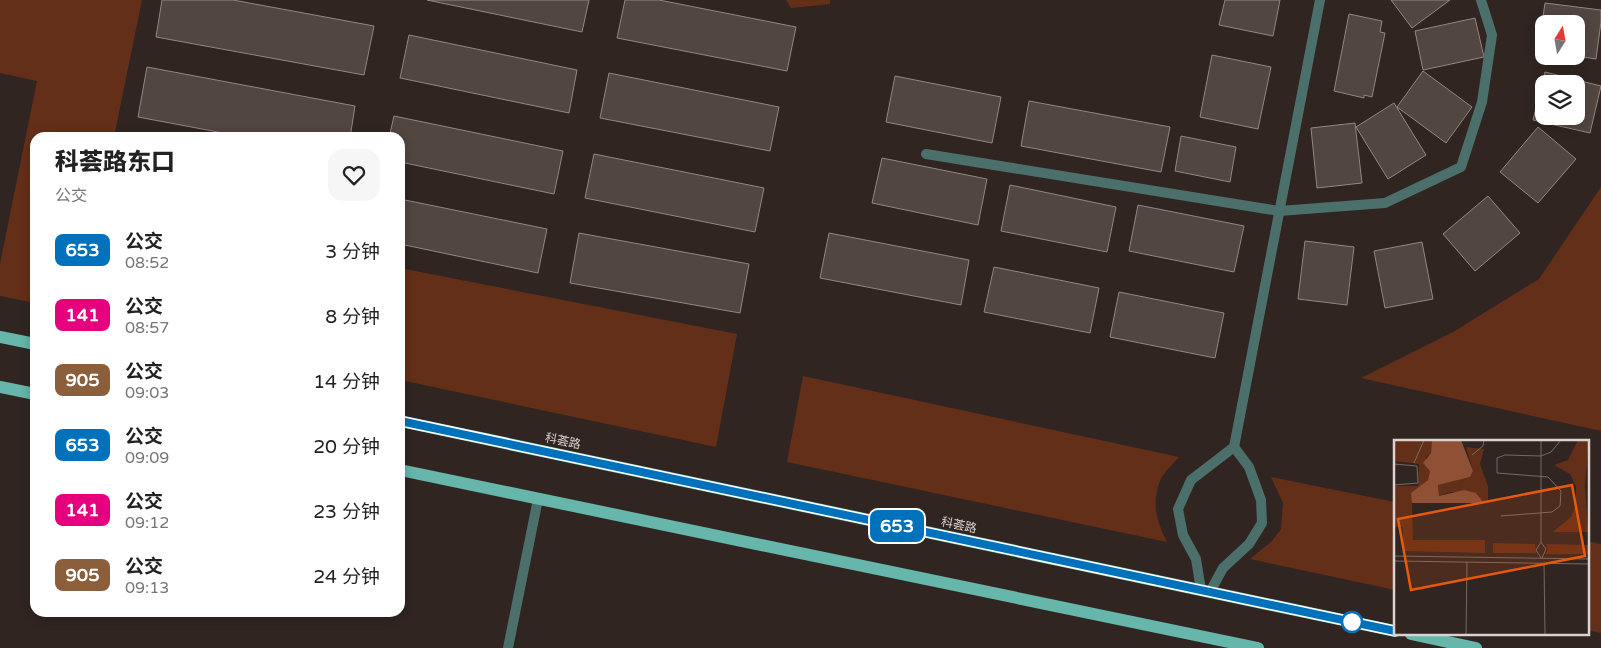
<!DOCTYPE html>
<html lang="zh">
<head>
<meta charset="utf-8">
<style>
	body { margin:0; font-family:"Varela Round","Noto Sans SC",sans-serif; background:#f6f6f6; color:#222; height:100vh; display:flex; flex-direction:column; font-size:19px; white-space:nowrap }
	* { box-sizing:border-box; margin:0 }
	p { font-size:16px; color:#767676 }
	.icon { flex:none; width:28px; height:28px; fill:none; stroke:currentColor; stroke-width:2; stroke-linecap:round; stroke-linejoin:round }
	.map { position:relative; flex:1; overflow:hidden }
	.drawer { position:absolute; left:30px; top:132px; width:375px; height:485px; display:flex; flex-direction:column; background:#fff; border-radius:15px; box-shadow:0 2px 12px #0003 }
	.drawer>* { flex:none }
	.badge { padding:0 10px; border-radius:8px; font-size:18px; line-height:32px }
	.needle { width:32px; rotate:11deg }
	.tools { position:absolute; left:1535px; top:15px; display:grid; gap:10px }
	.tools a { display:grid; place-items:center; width:50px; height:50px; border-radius:10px; background:#fff; box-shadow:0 2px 12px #0003; font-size:25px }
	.map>.badge { position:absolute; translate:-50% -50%; box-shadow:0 0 0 2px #fff }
	.round { display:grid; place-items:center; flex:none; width:52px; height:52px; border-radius:15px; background:#f6f6f6 }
	.head { display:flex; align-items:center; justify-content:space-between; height:85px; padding:0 25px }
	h1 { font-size:24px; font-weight:800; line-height:38px }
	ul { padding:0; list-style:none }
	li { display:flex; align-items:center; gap:15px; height:65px; padding:0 25px }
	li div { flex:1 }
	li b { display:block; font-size:19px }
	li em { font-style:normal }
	li .badge { min-width:55px; font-weight:700; text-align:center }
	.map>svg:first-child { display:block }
	.green { fill:#642f18 }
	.building { fill:#524641; stroke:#948681; fill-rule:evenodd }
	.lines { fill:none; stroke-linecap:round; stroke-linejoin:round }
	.street { stroke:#4b6f6a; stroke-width:10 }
	.primary { stroke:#67b6ac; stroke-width:12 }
	.line-casing { stroke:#fff; stroke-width:11 }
	.line { stroke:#0072bc; stroke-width:8 }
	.stop-dot { fill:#fff; stroke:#0072bc; stroke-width:2.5 }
	.labels { text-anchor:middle; stroke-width:4; stroke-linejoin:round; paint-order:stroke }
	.street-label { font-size:12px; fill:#dbd3d0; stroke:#302521 }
	.inset-road { fill:none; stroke:#746b67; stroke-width:1 }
	.view { fill:#e8590c; fill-opacity:0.15; stroke:#e8590c; stroke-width:2.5 }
	.inset-edge { fill:none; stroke:#dbd3d0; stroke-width:2.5 }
</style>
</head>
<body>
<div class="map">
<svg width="1601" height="648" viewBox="0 0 1601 648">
	<rect width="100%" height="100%" fill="#302521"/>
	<g class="green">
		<polygon points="0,0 142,0 114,137 35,138 35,303 0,296 0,264 37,81 0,73"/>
		<polygon points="786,0 830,0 830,4 791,8"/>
		<polygon points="1601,187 1601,431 1361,378 1453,332 1539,279"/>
		<polygon points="400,268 737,334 716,447 400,380"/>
		<path d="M 803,376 L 1179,457 C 1173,464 1163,473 1160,481 C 1151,505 1157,521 1167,542 L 787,462 Z"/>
		<polygon points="1271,477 1395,502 1395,590 1250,559 1272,541 1281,529 1283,503"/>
		<polygon points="1587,541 1601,544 1601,633 1587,630"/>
	</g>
	<g class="building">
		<polygon points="162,0 233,0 374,26 364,75 156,37"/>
		<polygon points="427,0 589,0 582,32"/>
		<polygon points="625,0 659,0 796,27 787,71 617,38"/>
		<polygon points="1225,0 1280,0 1273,36 1219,25"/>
		<polygon points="1391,0 1450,0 1412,28"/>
		<polygon points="1545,3 1601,10 1601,22 1596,59 1576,56 1576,24 1544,24 1544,52 1538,51"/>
		<polygon points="1349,14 1382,21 1380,32 1385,33 1372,97 1364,95 1364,98 1334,91"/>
		<polygon points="1475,18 1484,57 1423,70 1415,31"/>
		<polygon points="409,35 577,70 569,113 400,78"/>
		<polygon points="1212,55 1271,67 1258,129 1200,117"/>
		<polygon points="147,67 355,106 350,138 250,138 138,117"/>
		<polygon points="1423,71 1472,107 1446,143 1397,107"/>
		<path d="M 1545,72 L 1601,86 L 1590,133 L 1533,120 ZM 1544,84 L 1576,84 L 1576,116 L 1544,116 Z"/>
		<polygon points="609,73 779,107 770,151 600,118"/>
		<polygon points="895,76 1001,97 992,143 886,122"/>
		<polygon points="1029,101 1170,127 1161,172 1021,146"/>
		<polygon points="1394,103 1426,155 1388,179 1356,127"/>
		<polygon points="394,116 563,151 554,194 400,162 400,138 389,138"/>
		<polygon points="1355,123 1362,183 1317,188 1311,128"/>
		<polygon points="1538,127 1576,159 1538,203 1500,172"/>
		<polygon points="1181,136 1236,147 1230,182 1175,171"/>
		<polygon points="594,154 764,188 755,232 585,198"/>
		<polygon points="882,158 987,179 978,225 872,203"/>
		<polygon points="1010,185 1116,207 1107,252 1001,231"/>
		<polygon points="1488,196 1520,233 1475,271 1443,234"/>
		<polygon points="400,199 547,229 538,273 400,244"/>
		<polygon points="1138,205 1244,226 1234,272 1129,251"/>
		<polygon points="579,233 749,264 740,313 570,283"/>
		<polygon points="829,233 969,260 961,305 820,278"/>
		<polygon points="1305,241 1354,247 1347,305 1298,299"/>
		<polygon points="1422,242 1433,299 1385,308 1374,251"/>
		<polygon points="994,267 1099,288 1090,333 984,312"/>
		<polygon points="1119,292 1224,313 1215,358 1110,337"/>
	</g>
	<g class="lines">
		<g class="street">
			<polyline points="926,154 1279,211 1385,203 1461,167 1482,102 1492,35 1481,0"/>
			<polyline points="1201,590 1196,559 1183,535 1178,509 1191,480 1234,447 1320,0"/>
			<polyline points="1210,592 1223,568 1249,544 1262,523 1261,500 1249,467 1234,447"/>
			<polyline points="508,648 538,499"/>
		</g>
		<g class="primary">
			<polyline points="0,337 35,344"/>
			<polyline points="0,387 35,394"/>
			<polyline points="400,421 1395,631"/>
			<polyline points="400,470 1258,648"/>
			<polyline points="1411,634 1476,648"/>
		</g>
	</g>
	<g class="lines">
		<defs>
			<polyline id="line" points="400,421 1395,631"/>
		</defs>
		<use href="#line" class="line-casing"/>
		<use href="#line" class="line"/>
	</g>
	<circle class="stop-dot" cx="1352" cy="622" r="10"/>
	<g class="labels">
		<g class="street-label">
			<text transform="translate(563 441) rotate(12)" y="4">科荟路</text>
			<text transform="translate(959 525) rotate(12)" y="4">科荟路</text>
		</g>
	</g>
	<g transform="translate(1394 440)">
		<rect width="195" height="195" fill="#302521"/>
		<path d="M 0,0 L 38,0 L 37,13 L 32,17 L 36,31 L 34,40 L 18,63 L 19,100 L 91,100 L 91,113 L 9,111 L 9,87 L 0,87 L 0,46 L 24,46 L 25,24 L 0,21 ZM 184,0 L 195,0 L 191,46 L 194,92 L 159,92 L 177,77 L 182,65 L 182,47 L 176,34 L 160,25 L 174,20 ZM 72,7 L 90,9 L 86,24 L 94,46 L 94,62 L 90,63 L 82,53 L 57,52 L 45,56 L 44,45 L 76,37 L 79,31 ZM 99,103 L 141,104 L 142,113 L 99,113 ZM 152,104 L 195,105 L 195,114 L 151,114 L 154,110 Z" fill="#642f18"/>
		<path d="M 38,0 L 67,0 L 79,31 L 76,37 L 44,45 L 45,56 L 70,50 L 82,53 L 90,63 L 18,63 L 17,53 L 34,40 L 36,31 L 29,23 L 37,13 Z" fill="#905036"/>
		<path class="inset-road" d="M 78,15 L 89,6 L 90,0M 20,23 L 30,0M 0,24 L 23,26 L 24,43 L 0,45M 107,76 L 158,72 L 166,66 L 167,51 L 154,37 L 103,33 L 103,18 L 111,15 L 147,16 L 157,12 L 167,0M 147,102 L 152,109 L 148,118M 0,116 L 195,119M 147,118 L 142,110 L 147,102 L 147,0M 0,121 L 195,124M 150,123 L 151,195M 72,195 L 73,122"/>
		<path class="view" d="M 178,45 L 191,116 L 17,150 L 4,79 Z"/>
		<rect width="195" height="195" class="inset-edge"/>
	</g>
</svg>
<div class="tools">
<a><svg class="needle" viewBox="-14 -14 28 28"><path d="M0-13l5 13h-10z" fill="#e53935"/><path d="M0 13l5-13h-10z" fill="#767676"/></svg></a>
<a><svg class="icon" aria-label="layers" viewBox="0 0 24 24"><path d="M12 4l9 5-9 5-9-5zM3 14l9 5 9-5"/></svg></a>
</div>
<b class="badge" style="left:897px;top:526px;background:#0072bc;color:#fff">653</b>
<section class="drawer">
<div class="head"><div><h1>科荟路东口</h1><p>公交</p></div><a class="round"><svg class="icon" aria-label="heart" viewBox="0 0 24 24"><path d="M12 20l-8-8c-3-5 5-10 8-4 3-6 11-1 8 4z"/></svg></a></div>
<ul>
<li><span class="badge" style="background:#0072bc;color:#fff">653</span><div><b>公交</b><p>08:52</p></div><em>3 分钟</em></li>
<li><span class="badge" style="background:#e6007e;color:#fff">141</span><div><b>公交</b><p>08:57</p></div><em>8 分钟</em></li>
<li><span class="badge" style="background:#8b5e3c;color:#fff">905</span><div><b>公交</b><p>09:03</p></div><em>14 分钟</em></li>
<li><span class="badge" style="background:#0072bc;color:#fff">653</span><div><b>公交</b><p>09:09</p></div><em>20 分钟</em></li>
<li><span class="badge" style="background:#e6007e;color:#fff">141</span><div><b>公交</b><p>09:12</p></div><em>23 分钟</em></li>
<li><span class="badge" style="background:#8b5e3c;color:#fff">905</span><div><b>公交</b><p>09:13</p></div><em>24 分钟</em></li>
</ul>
</section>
</div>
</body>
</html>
